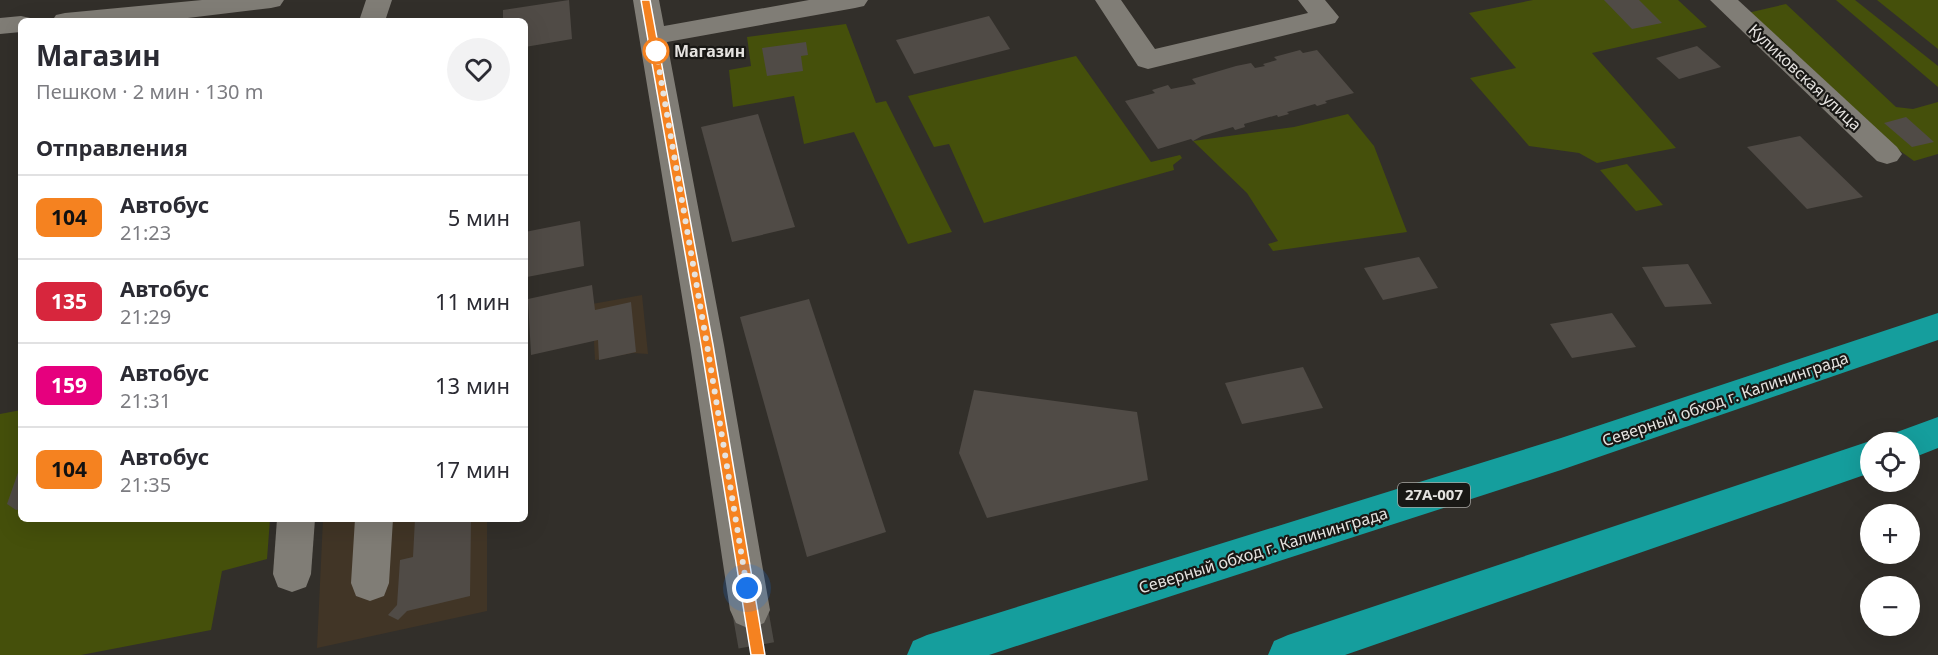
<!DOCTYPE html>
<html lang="ru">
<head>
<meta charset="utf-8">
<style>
	body { margin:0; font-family:"Noto Sans",sans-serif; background:#f2f2f3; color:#2b2b33; height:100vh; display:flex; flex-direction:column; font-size:22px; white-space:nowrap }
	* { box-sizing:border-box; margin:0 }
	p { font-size:20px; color:#7c7c81 }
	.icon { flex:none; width:33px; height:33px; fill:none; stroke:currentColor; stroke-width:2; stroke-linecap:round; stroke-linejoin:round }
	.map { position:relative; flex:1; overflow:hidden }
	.drawer { position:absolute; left:18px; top:18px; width:510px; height:504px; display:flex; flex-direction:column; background:#fff; border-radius:9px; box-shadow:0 6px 24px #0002 }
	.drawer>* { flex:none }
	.badge { padding:0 12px; border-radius:9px; font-size:21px; line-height:39px }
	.fabs { position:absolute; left:1860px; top:432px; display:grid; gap:12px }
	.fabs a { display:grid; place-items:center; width:60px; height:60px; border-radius:50%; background:#fff; box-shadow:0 6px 24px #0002; font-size:30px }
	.you { position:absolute; width:30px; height:30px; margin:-15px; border:4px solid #fff; border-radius:50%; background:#1a73e8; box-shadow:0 0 0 9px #1a73e833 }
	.map>.badge { position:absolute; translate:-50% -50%; box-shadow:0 0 0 3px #fff }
	h2 { padding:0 18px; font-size:22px; line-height:54px }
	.round { display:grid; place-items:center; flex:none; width:63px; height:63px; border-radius:32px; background:#f2f2f3 }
	.head { display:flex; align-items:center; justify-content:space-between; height:102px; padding:0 18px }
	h1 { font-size:28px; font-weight:700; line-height:45px }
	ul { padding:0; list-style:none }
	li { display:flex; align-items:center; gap:18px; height:84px; padding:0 18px; border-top:2px solid #e1e1e2 }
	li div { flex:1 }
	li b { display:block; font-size:22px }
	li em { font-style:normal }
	li .badge { min-width:66px; font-weight:700; text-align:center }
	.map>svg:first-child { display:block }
	.commercial { fill:#413526 }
	.green { fill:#45500b }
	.building { fill:#504b46 }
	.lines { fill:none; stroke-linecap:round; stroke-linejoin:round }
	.minor-tunnel { stroke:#4d4a45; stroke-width:36; stroke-dasharray:36 18; stroke-linecap:butt }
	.minor { fill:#807d76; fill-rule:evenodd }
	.highway { fill:#159e9d; fill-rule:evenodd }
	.line { fill:#f58220; stroke:#fff; stroke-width:1.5 }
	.walk { stroke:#e5e3e0; stroke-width:6; stroke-dasharray:0 10.8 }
	.stop-dot { fill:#fff; stroke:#f58220; stroke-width:3 }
	.labels { text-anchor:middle; stroke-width:4.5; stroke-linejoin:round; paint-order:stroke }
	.shield { fill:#191815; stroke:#a8a6a3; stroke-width:1.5 }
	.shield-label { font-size:15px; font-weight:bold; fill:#e5e3e0 }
	.stop-label { font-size:16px; font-weight:bold; fill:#e5e3e0; stroke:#191815; text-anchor:start }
	.street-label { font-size:16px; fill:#e5e3e0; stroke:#191815 }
</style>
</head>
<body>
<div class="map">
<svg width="1938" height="655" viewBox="0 0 1938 655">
	<rect width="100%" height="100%" fill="#322f2a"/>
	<g class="commercial">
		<polygon points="642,295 648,354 633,353 595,360 592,304"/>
		<polygon points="323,519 487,519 487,611 317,648"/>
	</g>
	<g class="green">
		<polygon points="1533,0 1678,0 1707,27 1592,53 1676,148 1597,163 1579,153 1529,146 1470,78 1516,68 1469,13"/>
		<polygon points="1836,0 1855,0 1938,66 1938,87"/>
		<polygon points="1877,0 1938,0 1938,49"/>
		<polygon points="1786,4 1896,107 1913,109 1938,102 1938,154 1914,161 1852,116 1743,14"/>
		<polygon points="846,24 876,103 886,101 952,232 908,244 854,132 804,144 794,96 733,107 729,70 751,66 747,37"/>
		<polygon points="1076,56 1151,162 1180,155 1182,158 1173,165 1174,170 984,223 949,144 934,147 908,96"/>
		<polygon points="1348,114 1374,146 1407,232 1273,251 1268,244 1278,241 1247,193 1193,141 1294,127"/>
		<polygon points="1627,164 1663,205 1636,211 1600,170"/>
		<polygon points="21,410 21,519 270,519 267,559 222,571 211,630 81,655 0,655 0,414"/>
	</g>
	<g class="building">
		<polygon points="569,0 572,39 525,47 525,21 503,21 503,10"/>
		<polygon points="1604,0 1639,0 1662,23 1632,29"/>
		<polygon points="989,16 1010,49 914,74 896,40"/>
		<polygon points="806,42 808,55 801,56 803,71 767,76 762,48"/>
		<polygon points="1697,46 1721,67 1679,79 1656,58"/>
		<polygon points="1300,50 1303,53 1317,50 1354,93 1325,101 1327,103 1317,106 1315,104 1287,112 1289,114 1278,117 1277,115 1244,124 1245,127 1235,130 1233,127 1202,136 1193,141 1191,139 1158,149 1125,101 1155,93 1152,90 1168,85 1171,89 1196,84 1192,79 1236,66 1251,63 1255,68 1265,66 1263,64 1277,60 1274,57"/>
		<polygon points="758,114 795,227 732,242 701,127"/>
		<polygon points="1906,117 1934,142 1912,147 1884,123"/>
		<polygon points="1800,136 1863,197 1807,209 1747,147"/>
		<polygon points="580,221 584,266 527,277 525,232"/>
		<polygon points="1419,257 1438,288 1383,300 1364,268"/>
		<polygon points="1688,264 1712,304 1665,307 1642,267"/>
		<polygon points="592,285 595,310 631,302 636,352 599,360 598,340 531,355 528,299"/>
		<polygon points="809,299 886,532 807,557 740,317"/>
		<polygon points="1612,313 1636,347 1572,358 1550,324"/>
		<polygon points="1303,367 1323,408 1242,424 1225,383"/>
		<polygon points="974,390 1137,412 1148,480 987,518 959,453"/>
		<polygon points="21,464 21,509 16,510 7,504"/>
		<polygon points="415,519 471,519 470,596 407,611 398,620 388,615 397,605 400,560 413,557"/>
	</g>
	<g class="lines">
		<polyline class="minor-tunnel" points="750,610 758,655"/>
		<g class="minor">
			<polygon points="202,0 284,0 280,6 271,8 163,21 52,21 56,15 65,13"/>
			<polygon points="366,0 392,0 385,21 359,21"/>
			<polygon points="633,0 659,0 664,26 809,0 868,0 864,6 855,8 667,42 724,345 770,610 764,623 750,629 736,623 730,610 690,345"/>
			<polygon points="1095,0 1121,0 1155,49 1308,13 1298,0 1325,0 1339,17 1335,23 1148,69 1138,66"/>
			<polygon points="1710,0 1738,0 1897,147 1902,154 1897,161 1887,164 1877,161"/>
			<polygon points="21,16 30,18 32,21 21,21 21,32 0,34 0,18"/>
			<polygon points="277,519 315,519 311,574 306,587 292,592 278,587 273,574"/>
			<polygon points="355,519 393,519 389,583 384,596 370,601 356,596 351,583"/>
		</g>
		<g class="highway">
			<polygon points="1938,313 1938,340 1561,470 989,655 907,655 913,641 927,635 1561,438"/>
			<polygon points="1938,417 1938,448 1910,459 1910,442 1892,442 1897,432"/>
			<polygon points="1870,441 1874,442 1870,442 1870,473 1345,655 1268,655 1274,641 1288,635"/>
		</g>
	</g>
	<polygon class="line" points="641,0 650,0 713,345 765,655 751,655 701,345"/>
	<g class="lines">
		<polyline class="walk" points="656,51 707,345 747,588"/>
	</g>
	<circle class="stop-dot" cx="656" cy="51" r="12"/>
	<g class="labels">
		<rect class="shield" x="1398" y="483" width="72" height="24" rx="4.5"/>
		<g class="shield-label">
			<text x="1434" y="500">27А-007</text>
		</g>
		<g class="stop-label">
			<text x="674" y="57">Магазин</text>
		</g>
		<g class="street-label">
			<text transform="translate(1805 77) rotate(43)" y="6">Куликовская улица</text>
			<text transform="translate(1725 399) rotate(-19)" y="6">Северный обход г. Калининграда</text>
			<text transform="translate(1263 550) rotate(-17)" y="6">Северный обход г. Калининграда</text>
		</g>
	</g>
</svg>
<div class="fabs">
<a><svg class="icon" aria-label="locate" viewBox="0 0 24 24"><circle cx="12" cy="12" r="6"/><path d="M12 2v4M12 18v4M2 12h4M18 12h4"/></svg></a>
<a>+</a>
<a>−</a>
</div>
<div class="you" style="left:747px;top:588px"></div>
<section class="drawer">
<div class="head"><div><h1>Магазин</h1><p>Пешком · 2 мин · 130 m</p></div><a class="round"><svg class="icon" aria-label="heart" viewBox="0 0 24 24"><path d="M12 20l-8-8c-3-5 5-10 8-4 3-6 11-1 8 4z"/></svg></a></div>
<h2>Отправления</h2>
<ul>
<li><span class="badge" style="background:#f58220;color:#111">104</span><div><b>Автобус</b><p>21:23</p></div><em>5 мин</em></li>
<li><span class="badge" style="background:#d7263d;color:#fff">135</span><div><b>Автобус</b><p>21:29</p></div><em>11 мин</em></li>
<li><span class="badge" style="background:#e6007e;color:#fff">159</span><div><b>Автобус</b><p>21:31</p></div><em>13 мин</em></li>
<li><span class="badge" style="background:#f58220;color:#111">104</span><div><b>Автобус</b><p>21:35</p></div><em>17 мин</em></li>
</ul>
</section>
</div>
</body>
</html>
